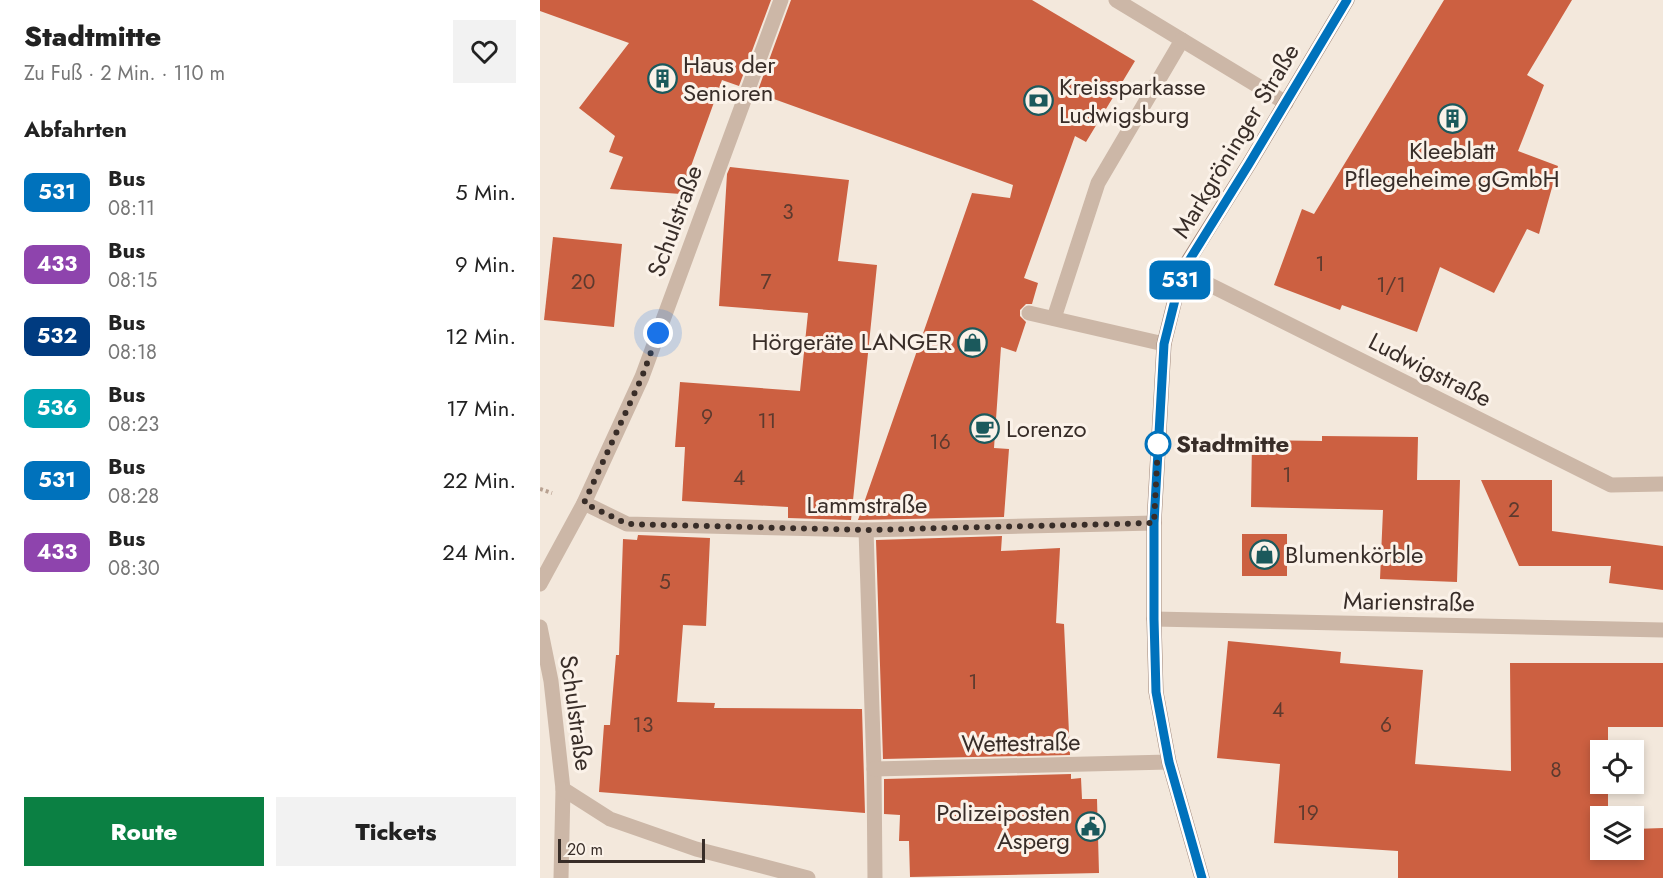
<!DOCTYPE html>
<html lang="de">
<head>
<meta charset="utf-8">
<style>
	body { margin:0; font-family:Jost,sans-serif; background:#f2f2f2; color:#222; height:100vh; display:flex; flex-direction:column; font-size:22px; white-space:nowrap }
	* { box-sizing:border-box; margin:0 }
	p { font-size:20px; color:#767676 }
	.icon { flex:none; width:33px; height:33px; fill:none; stroke:currentColor; stroke-width:2; stroke-linecap:round; stroke-linejoin:round }
	.map { position:relative; flex:1; overflow:hidden }
	.sheet { display:flex; flex-direction:column; background:#fff; width:540px }
	.sheet>* { flex:none }
	.badge { padding:0 12px; border-radius:9px; font-size:21px; line-height:39px }
	.fabs { position:absolute; left:1050px; top:740px; display:grid; gap:12px }
	.fabs a { display:grid; place-items:center; width:54px; height:54px; border-radius:0px; background:#fff; box-shadow:0 3px 9px #0003; font-size:30px }
	.scale { position:absolute; left:18px; bottom:15px; width:147px; box-sizing:border-box; padding-left:6px; border:3px solid #382d28; border-top:0; font-size:16px; line-height:21px; white-space:nowrap; color:#382d28; -webkit-text-stroke:4px #fbf2e9; paint-order:stroke }
	.you { position:absolute; width:30px; height:30px; margin:-15px; border:4px solid #fff; border-radius:50%; background:#1a73e8; box-shadow:0 0 0 9px #1a73e833 }
	.map>.badge { position:absolute; translate:-50% -50%; box-shadow:0 0 0 3px #fff }
	h2 { padding:0 24px; font-size:22px; line-height:54px }
	.round { display:grid; place-items:center; flex:none; width:63px; height:63px; border-radius:0px; background:#f2f2f2 }
	.headline { display:flex; align-items:center; justify-content:space-between; height:102px; padding:0 24px }
	h1 { font-size:28px; font-weight:800; line-height:45px }
	.cta { display:flex; gap:12px; margin-top:auto; padding:12px 24px }
	.cta a { flex:1; height:69px; border-radius:0px; background:#0b8043; color:#fff; font-size:24px; font-weight:800; line-height:69px; text-align:center }
	.cta a+a { background:#f2f2f2; color:#222 }
	ul { padding:0; list-style:none }
	li { display:flex; align-items:center; gap:18px; height:72px; padding:0 24px }
	li div { flex:1 }
	li b { display:block; font-size:22px }
	li em { font-style:normal }
	li .badge { min-width:66px; font-weight:700; text-align:center }
	main { display:flex; flex:1; min-height:0 }
	.map>svg:first-child { display:block }
	.building { fill:#cc6041 }
	.lines { fill:none; stroke-linecap:round; stroke-linejoin:round }
	.path { stroke:#b8a191; stroke-width:4; stroke-dasharray:3 3; stroke-linecap:butt }
	.service { stroke:#ccb7a7; stroke-width:15 }
	.pedestrian { stroke:#ccb7a7; stroke-width:15 }
	.minor { stroke:#ccb7a7; stroke-width:15 }
	.secondary { stroke:#a08678; stroke-width:15 }
	.line-casing { stroke:#fff; stroke-width:14 }
	.line { stroke:#0072bc; stroke-width:9 }
	.walk { stroke:#382d28; stroke-width:6; stroke-dasharray:0 10.8 }
	.stop-dot { fill:#fff; stroke:#0072bc; stroke-width:3 }
	.labels { text-anchor:middle; stroke-width:6; stroke-linejoin:round; paint-order:stroke }
	.number-label { font-size:21px; fill:#5d3a2e }
	.poi-label { font-size:24px; fill:#382d28; stroke:#fbf2e9; text-anchor:start }
	.street-label { font-size:24px; fill:#382d28; stroke:#fbf2e9 }
	.stop-label { font-size:24px; font-weight:bold; fill:#382d28; stroke:#fbf2e9; text-anchor:start }
</style>
</head>
<body>
<main>
<section class="sheet">
<div class="headline"><div><h1>Stadtmitte</h1><p>Zu Fuß · 2 Min. · 110 m</p></div><a class="round"><svg class="icon" aria-label="heart" viewBox="0 0 24 24"><path d="M12 20l-8-8c-3-5 5-10 8-4 3-6 11-1 8 4z"/></svg></a></div>
<h2>Abfahrten</h2>
<ul>
<li><span class="badge" style="background:#0072bc;color:#fff">531</span><div><b>Bus</b><p>08:11</p></div><em>5 Min.</em></li>
<li><span class="badge" style="background:#8e44ad;color:#fff">433</span><div><b>Bus</b><p>08:15</p></div><em>9 Min.</em></li>
<li><span class="badge" style="background:#003b80;color:#fff">532</span><div><b>Bus</b><p>08:18</p></div><em>12 Min.</em></li>
<li><span class="badge" style="background:#00a3b4;color:#fff">536</span><div><b>Bus</b><p>08:23</p></div><em>17 Min.</em></li>
<li><span class="badge" style="background:#0072bc;color:#fff">531</span><div><b>Bus</b><p>08:28</p></div><em>22 Min.</em></li>
<li><span class="badge" style="background:#8e44ad;color:#fff">433</span><div><b>Bus</b><p>08:30</p></div><em>24 Min.</em></li>
</ul>
<div class="cta"><a>Route</a><a>Tickets</a></div>
</section>
<div class="map">
<svg width="1123" height="878" viewBox="0 0 1123 878">
	<rect width="100%" height="100%" fill="#f3e8dc"/>
	<g class="building">
		<polygon points="0,0 231,0 199,86 182,80 141,194 70,189 83,157 69,152 75,136 39,108 89,43 0,11"/>
		<polygon points="251,0 492,0 595,61 546,142 535,136 484,278 498,283 492,304 486,304 480,310 480,316 486,322 476,352 461,347 454,448 469,449 464,517 318,520 432,193 470,198 473,185 217,93"/>
		<polygon points="904,0 1032,0 987,75 1004,85 978,151 1018,166 999,234 987,229 954,293 900,267 877,332 802,305 800,310 734,285 762,209 774,214"/>
		<polygon points="190,167 309,180 298,261 337,265 311,520 248,518 248,507 142,501 145,447 135,447 140,382 260,391 268,313 179,306 187,174"/>
		<polygon points="13,237 82,244 74,327 4,320"/>
		<polygon points="782,436 878,437 877,480 920,480 917,582 840,579 843,510 711,507 712,440 782,441"/>
		<polygon points="941,480 1012,480 1012,531 1123,546 1123,590 1069,583 1071,566 979,566"/>
		<rect x="702" y="534" width="45" height="42"/>
		<polygon points="98,535 170,538 166,626 143,625 137,702 175,703 174,708 322,709 325,813 59,792 64,725 70,725 76,655 79,655 83,539 97,540"/>
		<polygon points="462,536 461,551 520,548 516,623 524,624 530,755 343,759 336,540"/>
		<polygon points="688,641 801,652 800,663 883,670 875,764 971,771 970,663 1123,663 1123,727 1068,727 1068,750 1060,750 1060,783 1068,783 1068,816 1060,816 1060,849 1094,849 1094,829 1123,828 1123,878 858,878 858,851 734,843 740,764 677,758"/>
		<polygon points="531,774 531,779 541,778 542,799 557,799 559,873 370,877 369,841 359,841 360,815 344,814 344,779"/>
	</g>
	<g class="lines">
		<polyline class="path" points="0,489 12,493"/>
		<polyline class="service" points="489,313 624,344"/>
		<g class="pedestrian">
			<polyline points="576,0 746,103"/>
			<polyline points="514,318 558,183 642,40"/>
		</g>
		<g class="minor">
			<polyline points="642,271 1071,485 1123,484"/>
			<polyline points="44,503 87,524 326,530 614,523"/>
			<polyline points="326,530 334,769 335,878"/>
			<polyline points="0,584 44,503 102,377 241,0"/>
			<polyline points="614,619 1123,630"/>
			<polyline points="0,627 11,681 23,789 21,878"/>
			<polyline points="334,769 629,762"/>
			<polyline points="23,789 70,819 156,849 268,878"/>
		</g>
		<polyline class="secondary" points="662,878 629,762 616,692 614,619 614,523 624,344 642,271 709,164 807,0"/>
	</g>
	<g class="lines">
		<defs>
			<polyline id="line" points="662,878 629,762 616,692 614,619 614,523 624,344 642,272 709,164 807,0"/>
		</defs>
		<use href="#line" class="line-casing"/>
		<use href="#line" class="line"/>
		<polyline class="walk" points="118,333 102,377 44,503 87,524 326,530 614,523 618,444"/>
	</g>
	<defs>
		<symbol id="building-ring" viewBox="-11 -11 22 22"><circle r="9.5" fill="#fbf2e9" stroke="#1b595c" stroke-width="1.5"/><path d="M-4-6H4V6H1V3H-1V6H-4ZM-2.5-4.3h1.7v1.8h-1.7ZM.8-4.3h1.7v1.8H.8ZM-2.5-1h1.7V.8h-1.7ZM.8-1h1.7V.8H.8Z" fill="#1b595c"/></symbol>
		<symbol id="bank-ring" viewBox="-11 -11 22 22"><circle r="9.5" fill="#fbf2e9" stroke="#1b595c" stroke-width="1.5"/><path d="M-6-4H6V4H-6ZM0-2.3a2.3 2.3 0 1 0 0 4.6a2.3 2.3 0 1 0 0-4.6Z" fill="#1b595c"/></symbol>
		<symbol id="shop-ring" viewBox="-11 -11 22 22"><circle r="9.5" fill="#fbf2e9" stroke="#1b595c" stroke-width="1.5"/><path d="M-5-2.5h2.3a2.7 3.5 0 0 1 5.4 0H5L5.5 6h-11ZM-1.5-2.5h3a1.5 2.3 0 0 0-3 0Z" fill="#1b595c"/></symbol>
		<symbol id="cafe-ring" viewBox="-11 -11 22 22"><circle r="9.5" fill="#fbf2e9" stroke="#1b595c" stroke-width="1.5"/><path d="M-5.5-4.5H6V0H3Q3 3.5 0 3.5H-2.5Q-5.5 3.5-5.5 0ZM3-3.2v2h1.7v-2ZM-6 4.5H4V6H-6Z" fill="#1b595c"/></symbol>
		<symbol id="civic-ring" viewBox="-11 -11 22 22"><circle r="9.5" fill="#fbf2e9" stroke="#1b595c" stroke-width="1.5"/><path d="M-.6-6.5H3V-4.5H.6V-3L4-1V1h2V6H-6V1h2V-1L-.6-3ZM-1.2 2.5V6h2.4V2.5Z" fill="#1b595c"/></symbol>
	</defs>
	<g fill-rule="evenodd">
		<use href="#building-ring" x="106" y="62" width="33" height="33"/>
		<use href="#bank-ring" x="482" y="84" width="33" height="33"/>
		<use href="#building-ring" x="896" y="102" width="33" height="33"/>
		<use href="#shop-ring" x="416" y="326" width="33" height="33"/>
		<use href="#cafe-ring" x="428" y="412" width="33" height="33"/>
		<use href="#shop-ring" x="708" y="538" width="33" height="33"/>
		<use href="#civic-ring" x="534" y="810" width="33" height="33"/>
	</g>
	<circle class="stop-dot" cx="618" cy="444" r="12"/>
	<g class="labels">
		<g class="number-label">
			<text x="248" y="219">3</text>
			<text x="780" y="271">1</text>
			<text x="43" y="289">20</text>
			<text x="226" y="289">7</text>
			<text x="851" y="292">1/1</text>
			<text x="167" y="424">9</text>
			<text x="227" y="428">11</text>
			<text x="400" y="449">16</text>
			<text x="747" y="482">1</text>
			<text x="199" y="485">4</text>
			<text x="974" y="517">2</text>
			<text x="125" y="589">5</text>
			<text x="433" y="689">1</text>
			<text x="738" y="717">4</text>
			<text x="103" y="732">13</text>
			<text x="846" y="732">6</text>
			<text x="1016" y="777">8</text>
			<text x="768" y="820">19</text>
		</g>
		<g class="poi-label">
			<text x="143" y="73">Haus der<tspan x="143" dy="28">Senioren</tspan></text>
			<text x="519" y="95">Kreissparkasse<tspan x="519" dy="28">Ludwigsburg</tspan></text>
			<text x="912" y="159" text-anchor="middle">Kleeblatt<tspan x="912" dy="28">Pflegeheime gGmbH</tspan></text>
			<text x="412" y="350" text-anchor="end">Hörgeräte LANGER</text>
			<text x="466" y="437">Lorenzo</text>
			<text x="745" y="563">Blumenkörble</text>
			<text x="530" y="821" text-anchor="end">Polizeiposten<tspan x="530" dy="28">Asperg</tspan></text>
		</g>
		<g class="street-label">
			<text transform="translate(696 141) rotate(-59)" y="8">Markgröninger Straße</text>
			<text transform="translate(135 221) rotate(-70)" y="8">Schulstraße</text>
			<text transform="translate(890 370) rotate(27)" y="8">Ludwigstraße</text>
			<text x="327" y="513">Lammstraße</text>
			<text transform="translate(869 602) rotate(1)" y="8">Marienstraße</text>
			<text transform="translate(36 713) rotate(82)" y="8">Schulstraße</text>
			<text transform="translate(481 743) rotate(-1)" y="8">Wettestraße</text>
		</g>
		<g class="stop-label">
			<text x="636" y="452">Stadtmitte</text>
		</g>
	</g>
</svg>
<div class="fabs">
<a><svg class="icon" aria-label="locate" viewBox="0 0 24 24"><circle cx="12" cy="12" r="6"/><path d="M12 2v4M12 18v4M2 12h4M18 12h4"/></svg></a>
<a><svg class="icon" aria-label="layers" viewBox="0 0 24 24"><path d="M12 4l9 5-9 5-9-5zM3 14l9 5 9-5"/></svg></a>
</div>
<div class="scale">20 m</div>
<div class="you" style="left:118px;top:333px"></div>
<b class="badge" style="left:640px;top:280px;background:#0072bc;color:#fff">531</b>
</div>
</main>
</body>
</html>
